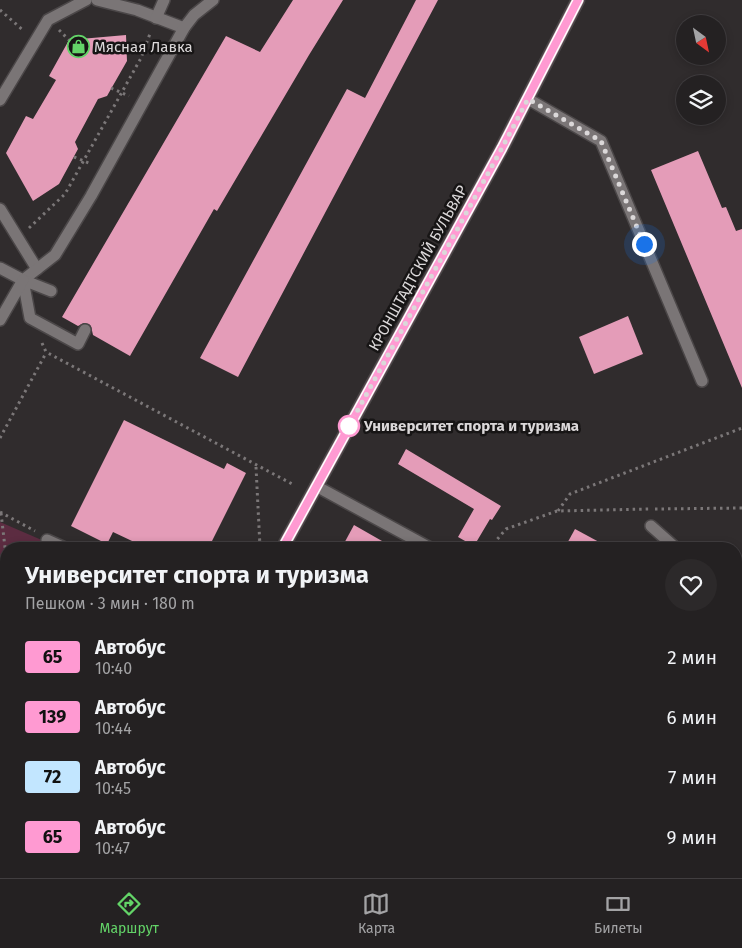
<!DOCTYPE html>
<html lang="ru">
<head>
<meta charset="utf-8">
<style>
	body { margin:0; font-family:"Fira Sans",sans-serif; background:#2c292a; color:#f1f3f6; height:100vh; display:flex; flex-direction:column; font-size:19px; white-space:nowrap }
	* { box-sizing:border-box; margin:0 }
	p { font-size:16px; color:#a3a3a5 }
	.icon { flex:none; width:28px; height:28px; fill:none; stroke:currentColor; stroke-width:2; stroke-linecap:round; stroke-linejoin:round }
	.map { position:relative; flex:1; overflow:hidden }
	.panel { position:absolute; left:0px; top:542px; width:742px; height:336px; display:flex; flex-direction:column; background:#242122; border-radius:20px 20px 0 0; box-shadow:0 2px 8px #0003,0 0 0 1px #413e40 }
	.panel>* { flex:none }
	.badge { padding:0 10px; border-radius:4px; font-size:18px; line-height:32px }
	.needle { width:32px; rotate:147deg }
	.buttons { position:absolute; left:676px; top:15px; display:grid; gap:10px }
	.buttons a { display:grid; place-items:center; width:50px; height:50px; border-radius:50%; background:#242122; box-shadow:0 2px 8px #0003,0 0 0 1px #413e40; font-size:25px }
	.you { position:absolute; width:25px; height:25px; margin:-12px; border:4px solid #fff; border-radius:50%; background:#1a73e8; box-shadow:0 0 0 8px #1a73e833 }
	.map>.badge { position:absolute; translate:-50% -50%; box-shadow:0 0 0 2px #fff }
	.round { display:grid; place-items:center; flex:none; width:52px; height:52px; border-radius:26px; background:#2c292a }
	.head { display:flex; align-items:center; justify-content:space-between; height:85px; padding:0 25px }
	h1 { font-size:24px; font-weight:700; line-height:38px }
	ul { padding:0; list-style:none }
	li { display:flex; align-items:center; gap:15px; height:60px; padding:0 25px }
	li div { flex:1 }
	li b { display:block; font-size:19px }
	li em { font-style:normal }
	li .badge { min-width:55px; font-weight:700; text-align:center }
	.tab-bar { display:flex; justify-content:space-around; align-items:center; height:70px; border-top:1px solid #413e40; background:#242122; font-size:14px; color:#a3a3a5 }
	.tab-bar a { display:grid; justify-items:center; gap:2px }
	.tab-bar .current { color:#63d468 }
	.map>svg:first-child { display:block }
	.park { fill:#5c2c41 }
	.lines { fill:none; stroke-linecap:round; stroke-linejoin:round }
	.stream { stroke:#83445e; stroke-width:6 }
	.building { fill:#e49cb8 }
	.service-casing { stroke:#4b4748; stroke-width:14 }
	.minor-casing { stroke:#4b4748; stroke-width:15 }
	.secondary-casing { stroke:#4b4748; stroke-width:15 }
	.path { stroke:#7b7778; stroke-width:3; stroke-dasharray:2.5 4; stroke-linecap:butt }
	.service { stroke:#7a7576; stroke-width:11 }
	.minor { stroke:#7a7576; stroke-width:12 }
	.secondary { stroke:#a07c8a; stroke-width:12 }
	.line-casing { stroke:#fff; stroke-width:11 }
	.line { stroke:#ff9ad2; stroke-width:8 }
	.walk { stroke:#dbd8d9; stroke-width:5; stroke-dasharray:0 9 }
	.stop-dot { fill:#fff; stroke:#ff9ad2; stroke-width:2.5 }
	.labels { text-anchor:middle; stroke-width:5; stroke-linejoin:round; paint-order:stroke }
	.poi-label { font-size:15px; fill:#dbd8d9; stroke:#171515; text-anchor:start }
	.street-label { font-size:15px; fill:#dbd8d9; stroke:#171515 }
	.stop-label { font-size:15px; font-weight:bold; fill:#dbd8d9; stroke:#171515; text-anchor:start }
</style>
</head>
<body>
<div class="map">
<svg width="742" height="878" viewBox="0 0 742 878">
	<rect width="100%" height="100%" fill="#302c2d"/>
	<g class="park">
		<polygon points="0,522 44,541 41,549 6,549 6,763 0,774"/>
		<polygon points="0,777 6,783 6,872 87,873 84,878 0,878"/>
	</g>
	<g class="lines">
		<polyline class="stream" points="56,878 63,876"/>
	</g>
	<g class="building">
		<polygon points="293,0 343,0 309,55 217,211 214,209 130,356 93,335 91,326 89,324 84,323 78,326 62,317 226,36 260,52"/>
		<polygon points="416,0 438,0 238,377 200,358 347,89 365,98"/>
		<polygon points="126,35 127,61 107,96 98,99 75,142 78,149 59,184 33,201 6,153 26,116 33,119 56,80 49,76 69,40"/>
		<polygon points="698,151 722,208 726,207 736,231 742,229 742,388 651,170"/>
		<polygon points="628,316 643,354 594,374 579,337"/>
		<polygon points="124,420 224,469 227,463 246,473 208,549 149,549 113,532 107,544 71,526"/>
		<polygon points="406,449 501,506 492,520 490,519 474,546 458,537 474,509 398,464"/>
		<polygon points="354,525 396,549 341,549"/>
		<polygon points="575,529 612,549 564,549"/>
	</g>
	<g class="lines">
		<defs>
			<g id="service">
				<polyline points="97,0 137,10 184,28"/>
				<polyline points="156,18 164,0"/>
				<polyline points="528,99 601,141 702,381"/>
				<polyline points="0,100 48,20 86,0"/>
				<polyline points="0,209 37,269"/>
				<polyline points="0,268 23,280 55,255 91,196 184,28 194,15 213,0"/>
				<polyline points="51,291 23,280 30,318 78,344 85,330"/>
				<polyline points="0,320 23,280"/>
				<polyline points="316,486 432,549"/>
				<polyline points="651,526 677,549"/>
				<polyline points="47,540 67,549"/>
				<polyline points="736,679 742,693"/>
				<polyline points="736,810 742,807"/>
				<polyline points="514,872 516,878"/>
			</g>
			<g id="minor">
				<polyline points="736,733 742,730"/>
				<polyline points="340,878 356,872"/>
			</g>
			<g id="secondary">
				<polyline points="282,549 502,148 578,0"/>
				<polyline points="102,878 105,872"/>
			</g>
		</defs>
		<use href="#service" class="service-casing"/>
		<use href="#minor" class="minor-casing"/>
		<use href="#secondary" class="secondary-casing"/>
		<g class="path">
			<polyline points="0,10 24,31"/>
			<polyline points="59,30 69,40"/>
			<polyline points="111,88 129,96"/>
			<polyline points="74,157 91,164"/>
			<polyline points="29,228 65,194 141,58 151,31"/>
			<polyline points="42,343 46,352 294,485"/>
			<polyline points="0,438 46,353"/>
			<polyline points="256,467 260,547"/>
			<polyline points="655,509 742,508"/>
			<polyline points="558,511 570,494 742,428"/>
			<polyline points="0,512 35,531"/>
			<polyline points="1,513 6,556"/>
			<polyline points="489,549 506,529 557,511 649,509"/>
			<polyline points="0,632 6,605"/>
			<polyline points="0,658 4,665 0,673"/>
			<polyline points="0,800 6,805"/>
			<polyline points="0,839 6,838"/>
			<polyline points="212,872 214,878"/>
		</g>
		<use href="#service" class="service"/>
		<use href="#minor" class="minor"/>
		<use href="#secondary" class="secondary"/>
	</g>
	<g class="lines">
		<defs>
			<polyline id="line" points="282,549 502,148 578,0"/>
		</defs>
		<use href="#line" class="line-casing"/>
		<use href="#line" class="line"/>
		<polyline class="walk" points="349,426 502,148 528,99 601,141 644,244"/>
	</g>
	<defs>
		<symbol id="shop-ring" viewBox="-11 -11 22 22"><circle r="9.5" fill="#171515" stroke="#63d468" stroke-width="1.5"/><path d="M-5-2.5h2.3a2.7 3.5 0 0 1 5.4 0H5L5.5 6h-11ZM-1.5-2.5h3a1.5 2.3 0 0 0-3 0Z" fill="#63d468"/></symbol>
	</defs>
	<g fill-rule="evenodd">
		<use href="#shop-ring" x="66" y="34" width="25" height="25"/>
	</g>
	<circle class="stop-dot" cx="349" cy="426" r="10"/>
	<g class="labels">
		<g class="poi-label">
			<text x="94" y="52">Мясная Лавка</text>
		</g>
		<g class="street-label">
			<text transform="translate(418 268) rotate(-61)" y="5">КРОНШТАДТСКИЙ БУЛЬВАР</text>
		</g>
		<g class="stop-label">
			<text x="364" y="431">Университет спорта и туризма</text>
		</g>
	</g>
</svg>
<div class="buttons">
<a><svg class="needle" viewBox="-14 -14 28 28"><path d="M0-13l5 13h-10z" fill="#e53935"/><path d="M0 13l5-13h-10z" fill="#a3a3a5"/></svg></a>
<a><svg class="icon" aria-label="layers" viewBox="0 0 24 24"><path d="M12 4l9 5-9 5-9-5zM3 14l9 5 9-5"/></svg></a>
</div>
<div class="you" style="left:644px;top:244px"></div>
<section class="panel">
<div class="head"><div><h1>Университет спорта и туризма</h1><p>Пешком · 3 мин · 180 m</p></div><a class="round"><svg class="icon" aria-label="heart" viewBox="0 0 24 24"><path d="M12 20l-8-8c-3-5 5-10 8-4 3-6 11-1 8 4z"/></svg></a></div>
<ul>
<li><span class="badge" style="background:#ff9ad2;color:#111">65</span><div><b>Автобус</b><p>10:40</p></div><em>2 мин</em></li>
<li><span class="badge" style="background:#ff9ad2;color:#111">139</span><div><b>Автобус</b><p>10:44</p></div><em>6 мин</em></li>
<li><span class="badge" style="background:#c2e6ff;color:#111">72</span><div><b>Автобус</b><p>10:45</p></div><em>7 мин</em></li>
<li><span class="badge" style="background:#ff9ad2;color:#111">65</span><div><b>Автобус</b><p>10:47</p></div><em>9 мин</em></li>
</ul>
</section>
</div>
<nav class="tab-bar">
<a class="current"><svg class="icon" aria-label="directions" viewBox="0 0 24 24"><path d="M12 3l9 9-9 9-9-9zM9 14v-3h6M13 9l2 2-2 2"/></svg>Маршрут</a>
<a><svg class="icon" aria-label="map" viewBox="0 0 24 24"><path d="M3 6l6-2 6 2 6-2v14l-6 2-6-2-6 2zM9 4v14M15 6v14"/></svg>Карта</a>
<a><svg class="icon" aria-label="tickets" viewBox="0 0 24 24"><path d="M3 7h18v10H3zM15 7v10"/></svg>Билеты</a>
</nav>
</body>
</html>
